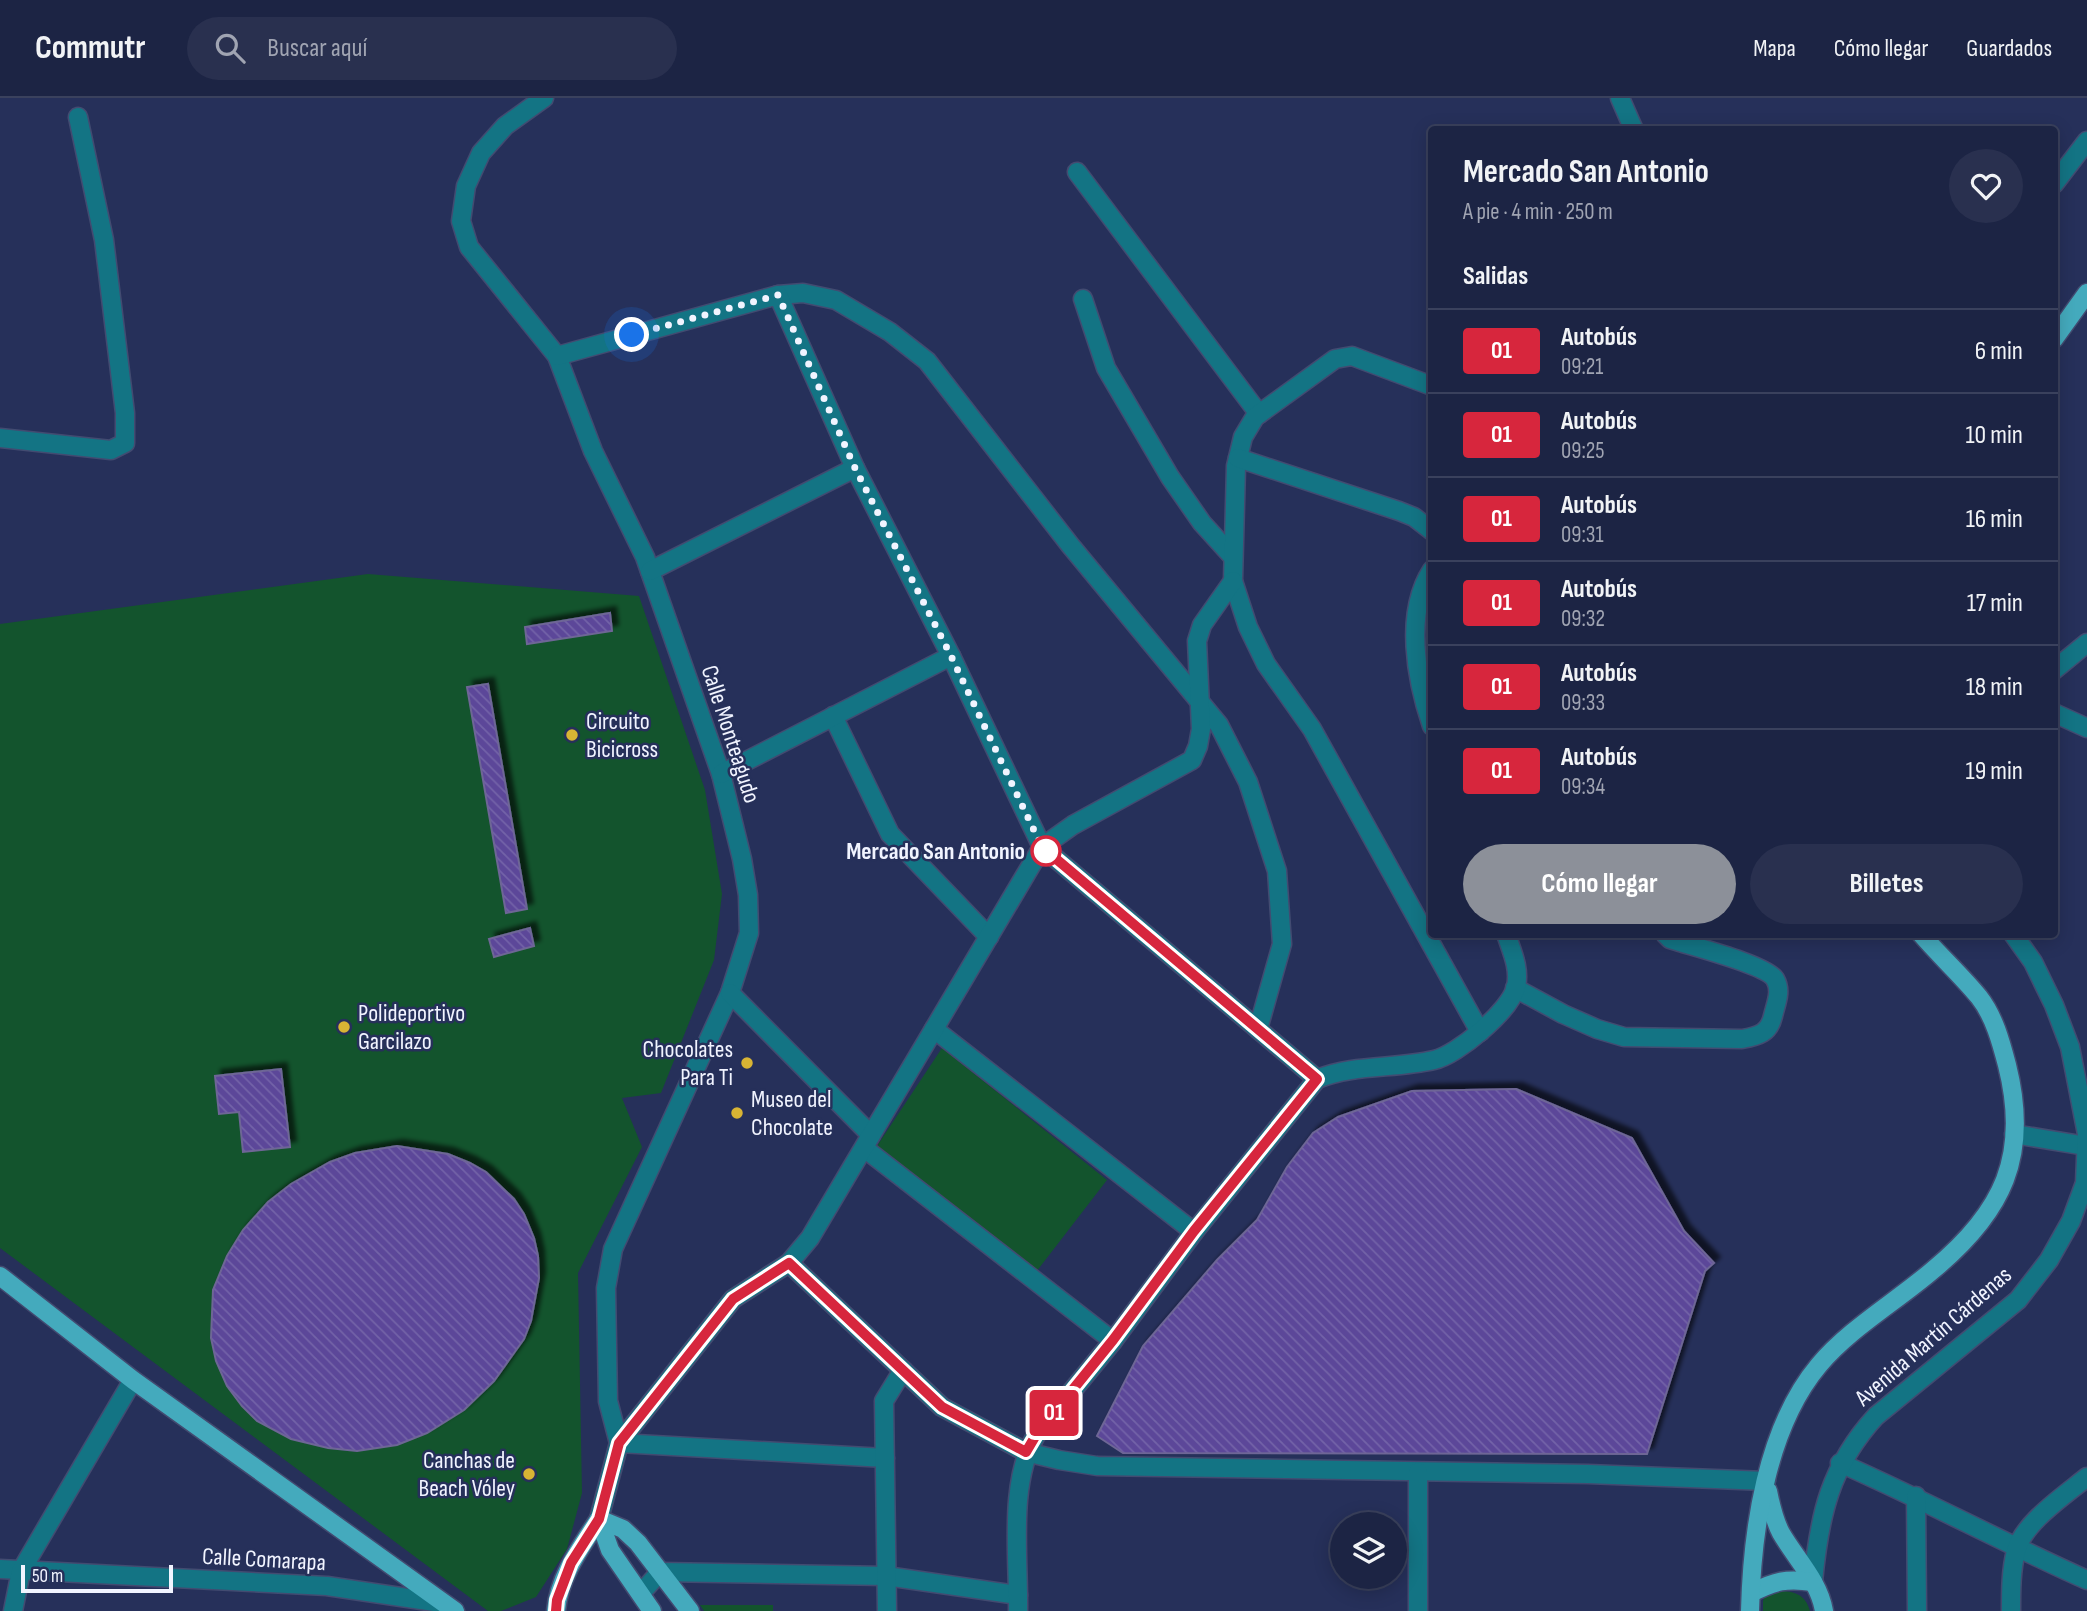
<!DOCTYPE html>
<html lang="es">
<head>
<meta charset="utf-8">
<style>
	body { margin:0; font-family:"Sofia Sans Condensed",sans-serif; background:#29304f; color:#f1f3f6; height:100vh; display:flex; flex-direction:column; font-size:26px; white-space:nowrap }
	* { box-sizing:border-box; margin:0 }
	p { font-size:23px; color:#a0a4b2 }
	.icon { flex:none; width:38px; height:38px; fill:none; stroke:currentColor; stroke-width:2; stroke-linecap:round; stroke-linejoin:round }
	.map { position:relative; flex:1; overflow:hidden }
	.side { position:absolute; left:1428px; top:28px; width:630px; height:812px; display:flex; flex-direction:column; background:#1c2444; border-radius:7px; box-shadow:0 4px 18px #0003,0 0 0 2px #3a415d }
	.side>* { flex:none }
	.badge { padding:0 14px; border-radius:5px; font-size:24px; line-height:46px }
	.fabs { position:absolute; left:1330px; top:1414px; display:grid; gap:14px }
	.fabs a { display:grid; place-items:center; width:77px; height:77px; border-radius:50%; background:#1c2444; box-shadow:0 4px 18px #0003,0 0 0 2px #3a415d; font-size:35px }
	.scale { position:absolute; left:21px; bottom:18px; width:152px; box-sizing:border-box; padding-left:7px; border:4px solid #f1f4ff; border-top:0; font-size:19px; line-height:24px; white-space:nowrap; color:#f1f4ff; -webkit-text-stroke:5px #26305a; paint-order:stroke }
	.you { position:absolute; width:35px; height:35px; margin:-18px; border:5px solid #fff; border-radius:50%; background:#1a73e8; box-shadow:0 0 0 10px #1a73e833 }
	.map>.badge { position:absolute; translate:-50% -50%; box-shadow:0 0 0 4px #fff }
	h2 { padding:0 35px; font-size:26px; line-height:63px }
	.round { display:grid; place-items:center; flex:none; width:74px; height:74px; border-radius:37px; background:#29304f }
	.head { display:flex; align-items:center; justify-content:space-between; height:119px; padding:0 35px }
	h1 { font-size:33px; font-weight:700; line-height:52px }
	.action { display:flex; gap:14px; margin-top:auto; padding:14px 35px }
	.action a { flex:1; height:80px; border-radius:42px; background:#8c9099; color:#fff; font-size:28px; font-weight:700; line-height:80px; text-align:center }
	.action a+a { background:#29304f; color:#f1f3f6 }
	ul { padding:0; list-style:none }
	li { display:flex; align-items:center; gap:21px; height:84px; padding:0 35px; border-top:2px solid #3a415d }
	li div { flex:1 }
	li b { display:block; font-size:26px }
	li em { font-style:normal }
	li .badge { min-width:77px; font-weight:700; text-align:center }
	header { display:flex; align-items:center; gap:42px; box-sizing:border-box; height:98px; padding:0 35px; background:#1c2444; border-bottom:2px solid #3a415d }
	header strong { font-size:33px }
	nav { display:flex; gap:38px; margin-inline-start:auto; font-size:24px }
	.search { width:490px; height:63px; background:#29304f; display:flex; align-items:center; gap:18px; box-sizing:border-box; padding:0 24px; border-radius:38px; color:#a0a4b2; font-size:26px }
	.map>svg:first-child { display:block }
	.green { fill:#13542d }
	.building { fill:url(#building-back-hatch); stroke:#6e6696; stroke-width:2; filter:url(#shadow) }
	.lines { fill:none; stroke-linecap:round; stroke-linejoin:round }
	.minor-casing { stroke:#424b71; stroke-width:21 }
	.major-casing { stroke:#424b71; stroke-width:21 }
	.minor { stroke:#137484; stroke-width:18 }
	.major { stroke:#44aabd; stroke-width:18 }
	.line-casing { stroke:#fff; stroke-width:16 }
	.line { stroke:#d7263d; stroke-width:10 }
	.walk { stroke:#f1f4ff; stroke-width:7; stroke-dasharray:0 12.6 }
	.poi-dot { fill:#d8b434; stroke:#26305a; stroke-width:2.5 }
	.stop-dot { fill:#fff; stroke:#d7263d; stroke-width:3.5 }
	.labels { text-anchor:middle; stroke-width:5; stroke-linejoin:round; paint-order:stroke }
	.poi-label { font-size:24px; fill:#f1f4ff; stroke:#26305a; text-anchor:start }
	.street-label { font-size:24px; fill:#f1f4ff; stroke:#26305a }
	.stop-label { font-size:24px; font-weight:bold; fill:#f1f4ff; stroke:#26305a; text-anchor:end }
</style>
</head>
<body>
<header>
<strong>Commutr</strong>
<div class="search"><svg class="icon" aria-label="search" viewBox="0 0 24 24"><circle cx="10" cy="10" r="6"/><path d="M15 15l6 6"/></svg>Buscar aquí</div>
<nav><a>Mapa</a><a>Cómo llegar</a><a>Guardados</a></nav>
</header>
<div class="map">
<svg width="2087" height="1513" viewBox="0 0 2087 1513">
	<defs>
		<pattern id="building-back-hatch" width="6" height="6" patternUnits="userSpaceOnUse" patternTransform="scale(1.75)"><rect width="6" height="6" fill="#5b4799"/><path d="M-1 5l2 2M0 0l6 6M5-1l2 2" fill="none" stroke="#7362a8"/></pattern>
		<filter id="shadow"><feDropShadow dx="6" dy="-6" stdDeviation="2" flood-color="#0009"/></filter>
	</defs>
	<rect width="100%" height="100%" fill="#26305a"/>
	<g class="green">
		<polygon points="368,476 639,498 705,692 722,796 714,862 661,995 622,1000 642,1049 578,1175 582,1395 567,1451 536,1499 501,1513 488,1513 0,1150 0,526"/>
		<polygon points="942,950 1107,1082 1033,1178 871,1057"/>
		<path d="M 1767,1493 C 1787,1493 1804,1491 1810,1513 L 1763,1513 L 1763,1503 Z"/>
		<polygon points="700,1507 773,1507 773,1513 704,1513"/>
	</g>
	<g class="building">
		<polygon points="610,515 612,533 527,546 525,529"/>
		<polygon points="488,586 527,811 506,815 467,589"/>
		<polygon points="530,830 534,848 494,859 489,841"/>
		<polygon points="281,971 290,1049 243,1054 239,1014 219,1016 215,978"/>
		<polygon points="1516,991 1632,1040 1684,1133 1714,1165 1705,1173 1647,1356 1123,1355 1097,1338 1143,1248 1217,1162 1257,1122 1287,1069 1313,1035 1338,1019 1412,993"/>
		<polygon points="397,1048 448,1056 470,1065 486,1074 514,1101 524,1116 534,1140 538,1158 539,1180 531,1223 524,1241 494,1283 464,1312 427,1335 397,1347 357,1353 328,1350 291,1341 257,1323 242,1308 227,1288 216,1263 211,1240 213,1192 227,1158 243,1132 268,1104 291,1086 330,1064 355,1055"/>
	</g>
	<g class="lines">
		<defs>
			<g id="minor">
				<polyline points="544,0 505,28 481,55 466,88 461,123 469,149 557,258 593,353 645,459 721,676 742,761 748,797 749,835 730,895 613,1151 606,1190 608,1303 619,1345"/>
				<polyline points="1620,0 1634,32"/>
				<polyline points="1077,74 1259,316"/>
				<polyline points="2054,86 2087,43"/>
				<polyline points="778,197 803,195 836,202 890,234 927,263 1070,447 1219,627 1248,684 1277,773 1282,846 1258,931"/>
				<polyline points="1083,201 1106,270 1170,379 1202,425 1232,458"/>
				<polyline points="557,258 778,197 855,370 951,558 1042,749 1317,981"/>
				<polyline points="1432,288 1352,258 1335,261 1255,319 1243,339 1236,368 1233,483 1248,529 1266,566 1312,631 1480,934"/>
				<polyline points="0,340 111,352 125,345 125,315 104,142 78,19"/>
				<polyline points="1238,360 1399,413 1414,419 1432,433"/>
				<path d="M 1432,472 C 1404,515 1416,581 1432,628"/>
				<polyline points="650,473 855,370"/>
				<polyline points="2054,572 2087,545"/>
				<polyline points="2054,615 2087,630"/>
				<polyline points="833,618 890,736 989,839"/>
				<polyline points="721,676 951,558"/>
				<path d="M 1515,890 L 1563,916 L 1597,931 L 1624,939 L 1742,941 C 1759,938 1769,935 1773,918 C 1776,905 1782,893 1775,881 C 1765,866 1690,848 1670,841 L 1665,836"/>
				<polyline points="730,895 871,1037"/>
				<polyline points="934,931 1194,1134"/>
				<polyline points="2014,1036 2086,1048"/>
				<polyline points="864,1050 1113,1243"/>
				<polyline points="789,1165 942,1309 1026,1354 1059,1362 1097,1368 1588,1376 1766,1383"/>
				<polyline points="619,1345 885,1360"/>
				<path d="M 1840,1365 C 1924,1402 2004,1445 2087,1482"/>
				<polyline points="1418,1374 1418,1513"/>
				<polyline points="1916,1398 1917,1513"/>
				<polyline points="599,1421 619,1345 733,1201 789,1165 810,1140 1042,749 1073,727 1192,662 1198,648 1201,631 1197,543 1202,527 1233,483"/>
				<polyline points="0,1471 327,1488 441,1505"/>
				<path d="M 1813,1484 C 1819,1418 1830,1368 1876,1318 L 2018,1202 L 2049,1162 L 2071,1123 L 2085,1085 L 2087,1036 L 2070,949 L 2054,907 L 2033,864 L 2013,836"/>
				<polyline points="641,1495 660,1474 886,1478 1018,1497"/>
				<polyline points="13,1513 21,1473 133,1282"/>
				<polyline points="887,1513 884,1303 903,1272"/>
				<path d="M 1018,1513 C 1019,1458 1008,1386 1036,1337 L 1113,1243 L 1194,1134 L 1317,981 C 1354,966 1395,971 1434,962 C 1457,957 1510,913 1516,889 C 1520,870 1512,854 1506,836"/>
				<path d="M 2011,1513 C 2011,1493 2011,1472 2016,1453 C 2023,1425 2065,1397 2087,1379"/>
			</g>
			<g id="major">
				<polyline points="2054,241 2087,195"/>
				<polyline points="0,1178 133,1282 455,1513"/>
				<path d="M 1768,1393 C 1771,1408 1774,1422 1781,1435 C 1796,1461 1819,1483 1824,1513"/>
				<polyline points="599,1421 623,1431 638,1445 690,1513"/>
				<polyline points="599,1421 610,1452 652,1513"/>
				<path d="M 1751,1495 C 1775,1483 1786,1480 1813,1484"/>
				<path d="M 556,1513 C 559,1478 581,1449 599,1421"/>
				<path d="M 1750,1513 C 1752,1433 1766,1330 1819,1267 C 1849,1231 1897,1203 1933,1172 C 2003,1114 2030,1058 2007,967 C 2001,944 1994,918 1979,899 C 1962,878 1939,857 1921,836"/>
			</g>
		</defs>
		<use href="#minor" class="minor-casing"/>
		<use href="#major" class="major-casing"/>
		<use href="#minor" class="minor"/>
		<use href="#major" class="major"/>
	</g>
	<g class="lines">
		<defs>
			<polyline id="line" points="556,1513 557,1502 571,1465 599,1421 619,1345 733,1201 789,1165 942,1309 1026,1354 1036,1337 1113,1242 1194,1133 1317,981 1042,749"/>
		</defs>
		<use href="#line" class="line-casing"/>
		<use href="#line" class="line"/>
		<polyline class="walk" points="632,237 778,197 855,370 951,558 1042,749 1046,753"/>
	</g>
	<g class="poi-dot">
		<circle cx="572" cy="637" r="7"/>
		<circle cx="344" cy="929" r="7"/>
		<circle cx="747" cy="965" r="7"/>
		<circle cx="737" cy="1015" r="7"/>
		<circle cx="529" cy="1376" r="7"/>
	</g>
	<circle class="stop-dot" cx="1046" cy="753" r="14"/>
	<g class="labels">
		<g class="poi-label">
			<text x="586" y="631">Circuito<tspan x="586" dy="28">Bicicross</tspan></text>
			<text x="358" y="923">Polideportivo<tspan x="358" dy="28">Garcilazo</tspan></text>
			<text x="733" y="959" text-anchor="end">Chocolates<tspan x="733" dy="28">Para Ti</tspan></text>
			<text x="751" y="1009">Museo del<tspan x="751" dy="28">Chocolate</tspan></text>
			<text x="515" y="1370" text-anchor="end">Canchas de<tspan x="515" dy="28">Beach Vóley</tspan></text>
		</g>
		<g class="street-label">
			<text transform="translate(731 636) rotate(72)" y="8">Calle Monteagudo</text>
			<text transform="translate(1933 1238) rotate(-41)" y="8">Avenida Martín Cárdenas</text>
			<text transform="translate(264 1461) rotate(3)" y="8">Calle Comarapa</text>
		</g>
		<g class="stop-label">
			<text x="1025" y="761">Mercado San Antonio</text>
		</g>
	</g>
</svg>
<div class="fabs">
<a><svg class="icon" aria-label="layers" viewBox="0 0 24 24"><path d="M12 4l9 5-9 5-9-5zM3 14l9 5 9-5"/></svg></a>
</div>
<div class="scale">50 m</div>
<div class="you" style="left:632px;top:237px"></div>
<b class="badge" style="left:1054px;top:1315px;background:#d7263d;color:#fff">01</b>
<section class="side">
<div class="head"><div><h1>Mercado San Antonio</h1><p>A pie · 4 min · 250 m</p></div><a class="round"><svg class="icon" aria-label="heart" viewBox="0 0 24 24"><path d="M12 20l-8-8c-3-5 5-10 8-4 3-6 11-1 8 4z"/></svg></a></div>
<h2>Salidas</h2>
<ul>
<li><span class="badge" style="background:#d7263d;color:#fff">01</span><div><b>Autobús</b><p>09:21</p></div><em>6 min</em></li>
<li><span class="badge" style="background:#d7263d;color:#fff">01</span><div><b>Autobús</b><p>09:25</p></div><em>10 min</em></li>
<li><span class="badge" style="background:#d7263d;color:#fff">01</span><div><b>Autobús</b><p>09:31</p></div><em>16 min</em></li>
<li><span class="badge" style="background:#d7263d;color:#fff">01</span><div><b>Autobús</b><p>09:32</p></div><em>17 min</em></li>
<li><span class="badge" style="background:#d7263d;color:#fff">01</span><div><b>Autobús</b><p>09:33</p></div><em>18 min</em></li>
<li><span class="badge" style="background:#d7263d;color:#fff">01</span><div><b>Autobús</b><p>09:34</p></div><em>19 min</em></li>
</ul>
<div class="action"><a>Cómo llegar</a><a>Billetes</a></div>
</section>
</div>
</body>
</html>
